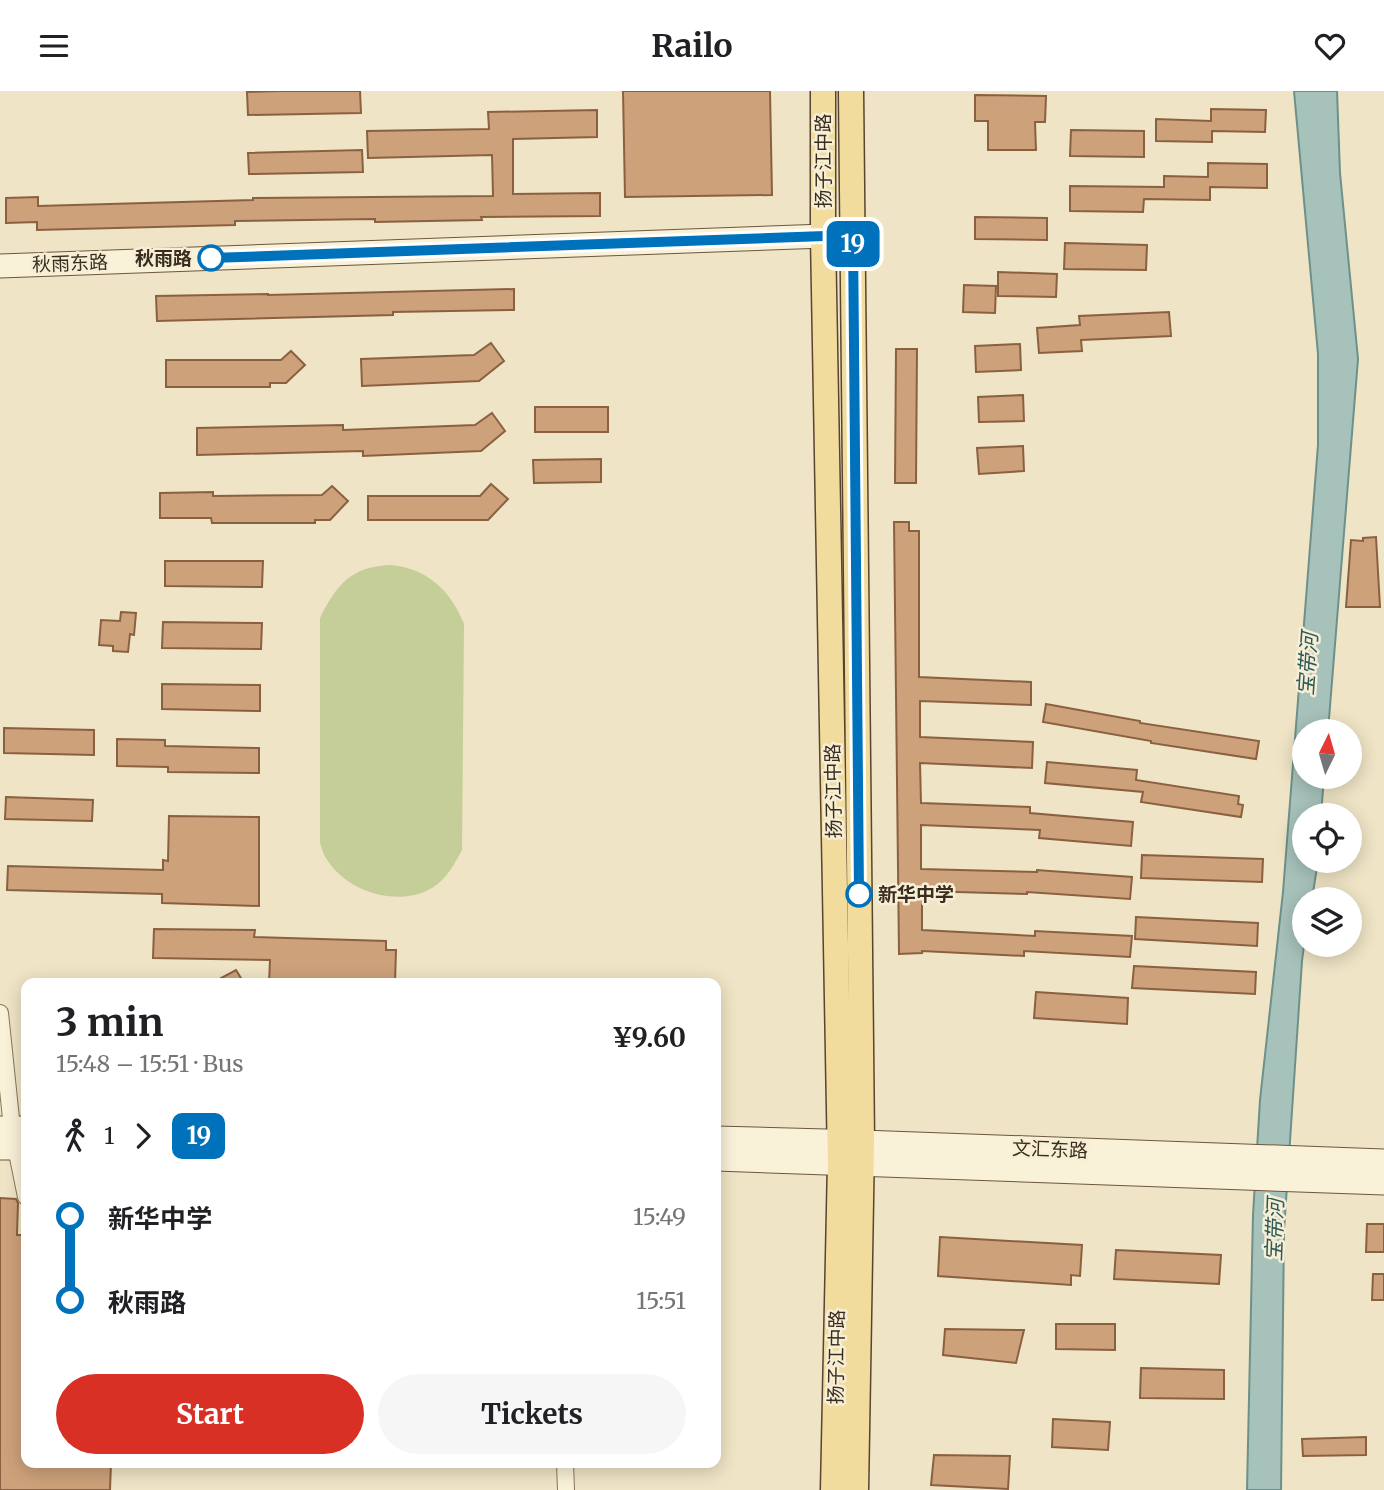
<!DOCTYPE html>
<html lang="en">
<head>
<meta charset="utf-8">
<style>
	body { margin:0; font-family:Merriweather,"Noto Sans SC",serif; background:#f6f6f6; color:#202124; height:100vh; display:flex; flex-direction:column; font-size:26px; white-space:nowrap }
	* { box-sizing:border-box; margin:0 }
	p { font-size:23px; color:#757577 }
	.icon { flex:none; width:38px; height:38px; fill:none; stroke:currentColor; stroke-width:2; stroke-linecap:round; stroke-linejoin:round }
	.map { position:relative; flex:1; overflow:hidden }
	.drawer { position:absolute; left:21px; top:887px; width:700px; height:490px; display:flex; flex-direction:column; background:#fff; border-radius:14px; box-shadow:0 4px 18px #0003 }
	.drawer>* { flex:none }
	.badge { padding:0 14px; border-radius:10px; font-size:24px; line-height:46px }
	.needle { width:46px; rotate:5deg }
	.buttons { position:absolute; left:1292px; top:628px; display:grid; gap:14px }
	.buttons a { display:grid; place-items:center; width:70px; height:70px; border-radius:50%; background:#fff; box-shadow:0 4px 18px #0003; font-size:35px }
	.map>.badge { position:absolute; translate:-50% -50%; box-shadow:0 0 0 4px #fff }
	.legs { display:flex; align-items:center; gap:10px; height:77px; padding:0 35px; font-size:23px }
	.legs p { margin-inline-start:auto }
	.headline { display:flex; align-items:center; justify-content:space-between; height:119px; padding:0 35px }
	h1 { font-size:38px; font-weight:700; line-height:52px }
	.action { display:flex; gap:14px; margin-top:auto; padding:14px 35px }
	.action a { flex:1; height:80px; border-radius:42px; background:#d93025; color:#fff; font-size:28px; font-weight:700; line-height:80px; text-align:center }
	.action a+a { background:#f6f6f6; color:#202124 }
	ul { padding:0 35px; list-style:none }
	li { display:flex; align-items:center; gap:24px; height:84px; font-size:26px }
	li i { display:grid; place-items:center; width:10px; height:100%; margin:0 9px; background:currentColor }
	li i::after { content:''; width:18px; height:18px; margin:-9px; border:5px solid; border-radius:50%; background:#fff }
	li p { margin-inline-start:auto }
	li:first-child i { background:linear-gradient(#0000 50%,currentColor 0) }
	li:last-child i { background:linear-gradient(currentColor 50%,#0000 0) }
	header { display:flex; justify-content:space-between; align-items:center; height:91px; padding:0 35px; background:#fff; font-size:32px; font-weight:700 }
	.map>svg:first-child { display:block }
	.green { fill:#c5cd98 }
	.water { fill:#a7c2bb; stroke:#6d918a; stroke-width:2 }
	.building { fill:#cda17a; stroke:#8a6140; stroke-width:2 }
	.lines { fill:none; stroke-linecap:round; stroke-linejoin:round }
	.street-casing { stroke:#8a765a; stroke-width:18 }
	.secondary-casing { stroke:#6c573e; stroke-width:25 }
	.primary-casing { stroke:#58442f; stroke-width:27 }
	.street { stroke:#f9f1d8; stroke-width:16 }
	.secondary { stroke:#f9f1d8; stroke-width:23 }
	.primary { stroke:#f2dc9d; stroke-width:24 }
	.line-1-casing { stroke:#fff; stroke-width:16 }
	.line-1 { stroke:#0072bc; stroke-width:10 }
	.stop-1-dot { fill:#fff; stroke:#0072bc; stroke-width:3.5 }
	.labels { text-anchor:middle; stroke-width:5; stroke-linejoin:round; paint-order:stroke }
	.street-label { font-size:19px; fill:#3a2d1f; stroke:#f6eed5 }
	.stop-label { font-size:19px; font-weight:bold; fill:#3a2d1f; stroke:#f6eed5; text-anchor:end }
	.water-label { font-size:21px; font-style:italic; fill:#2e5a59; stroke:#f6eed5 }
</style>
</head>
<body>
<header><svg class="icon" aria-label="menu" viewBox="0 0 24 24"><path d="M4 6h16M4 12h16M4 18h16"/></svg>Railo<svg class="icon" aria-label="heart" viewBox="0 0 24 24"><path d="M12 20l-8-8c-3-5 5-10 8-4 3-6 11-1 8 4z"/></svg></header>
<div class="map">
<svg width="1384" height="1399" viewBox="0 0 1384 1399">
	<rect width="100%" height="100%" fill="#efe4c5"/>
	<path class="green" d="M 390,474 C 427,477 451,500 464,533 L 462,759 C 455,772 446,789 432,797 C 398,817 346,801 326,767 C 323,763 322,757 320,752 L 320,527 C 337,493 351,476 390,474 Z"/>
	<polygon class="water" points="1294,0 1337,0 1340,82 1358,268 1328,640 1304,640 1304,686 1324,686 1321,724 1304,724 1304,770 1318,770 1312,808 1304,808 1304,854 1302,870 1284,1140 1281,1399 1247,1399 1253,1124 1260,1009 1283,801 1318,354 1318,263"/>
	<g class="building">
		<polygon points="280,0 360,0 361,22 248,24 247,1"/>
		<polygon points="623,0 770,0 772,104 625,106"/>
		<polygon points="975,4 1046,5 1045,31 1035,31 1036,59 988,59 988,30 975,30"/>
		<polygon points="1211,18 1266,19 1265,41 1212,40 1212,51 1156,50 1156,28 1211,30"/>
		<polygon points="597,19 597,46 513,48 513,103 600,102 600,125 481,126 482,129 375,131 375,128 235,130 235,134 37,139 37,131 6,132 6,107 38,106 38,115 253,109 253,107 493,105 492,64 368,67 367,40 489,38 488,21"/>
		<polygon points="1071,39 1144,40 1144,66 1070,65"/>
		<polygon points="362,59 363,81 249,83 248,62"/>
		<polygon points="1208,72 1267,73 1267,97 1210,96 1210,109 1144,108 1143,121 1070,120 1070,95 1164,96 1164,85 1208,86"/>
		<polygon points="975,126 1047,127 1047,149 975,148"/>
		<polygon points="1065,152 1147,154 1146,179 1064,178"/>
		<polygon points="998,181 1057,183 1056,206 998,205"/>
		<polygon points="964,194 996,195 995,222 963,221"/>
		<polygon points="514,198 514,219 393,221 393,224 157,230 156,205 268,203 268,204"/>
		<polygon points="1169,221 1171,245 1081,249 1082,260 1039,262 1037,237 1080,234 1079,225"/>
		<polygon points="491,252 504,270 479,290 362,295 361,268 474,264"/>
		<polygon points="1020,253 1021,279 976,281 975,255"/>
		<polygon points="896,258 917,258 916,392 895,392"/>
		<polygon points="291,260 305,274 286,292 270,292 270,296 166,296 166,269 281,269"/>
		<polygon points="1023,304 1024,330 979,331 978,306"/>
		<rect x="535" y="316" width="73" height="25"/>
		<polygon points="492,322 505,340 481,360 363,365 363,360 197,364 197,337 343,334 343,339 475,334"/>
		<polygon points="1023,355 1024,380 979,383 977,357"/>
		<polygon points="601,368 601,391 534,392 533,369"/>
		<polygon points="491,393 508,408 488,429 368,429 368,405 480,405"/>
		<polygon points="332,395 348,410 330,429 315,429 315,432 212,432 211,427 160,427 160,402 213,401 213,405 322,404"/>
		<polygon points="894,431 909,431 909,440 919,440 919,586 1031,591 1031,614 920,610 920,646 1033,651 1032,677 920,672 921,712 1030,716 1030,722 1133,731 1131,755 1039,747 1040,739 921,734 921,778 1037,781 1037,779 1132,786 1130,808 1027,801 1027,803 922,800 922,839 1035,845 1035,840 1132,845 1130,866 1024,860 1024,865 922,860 922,862 899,863"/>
		<polygon points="1376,446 1380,516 1346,516 1351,449 1363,450 1363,447"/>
		<polygon points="165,470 263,470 262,496 165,495"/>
		<polygon points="121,521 136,522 134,544 130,543 128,561 113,560 113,555 99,554 101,529 120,530"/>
		<polygon points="163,531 262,532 261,558 162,557"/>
		<polygon points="162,593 260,594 260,620 162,618"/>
		<polygon points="1046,613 1140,630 1140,632 1259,650 1256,668 1151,652 1151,650 1043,631"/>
		<polygon points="4,637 94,639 94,664 4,662"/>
		<polygon points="117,648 165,649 165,655 259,657 259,682 168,681 168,676 117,675"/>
		<polygon points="1047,671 1137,679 1136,689 1239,705 1238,713 1243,714 1241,726 1141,711 1143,701 1045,692"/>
		<polygon points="6,706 93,709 92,730 5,728"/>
		<polygon points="169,725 259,726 259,815 162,812 162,803 7,799 8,775 163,779 163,769 168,770"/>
		<polygon points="1142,764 1263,768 1262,791 1141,787"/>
		<polygon points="1136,826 1258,832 1257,855 1135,848"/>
		<polygon points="154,838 255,839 254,846 386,850 386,859 396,859 395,892 269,892 270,869 153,867"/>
		<polygon points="1134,875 1256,881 1255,903 1132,897"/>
		<polygon points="236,879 244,892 212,892"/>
		<polygon points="1036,901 1128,907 1127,933 1034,927"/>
		<polygon points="0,1107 16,1108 18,1112 17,1144 26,1144 26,1372 111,1372 110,1399 0,1399"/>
		<polygon points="1367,1133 1384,1133 1384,1161 1366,1161"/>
		<polygon points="940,1146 1082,1154 1080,1185 1071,1184 1071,1194 938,1185"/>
		<polygon points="1116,1159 1221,1164 1219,1193 1114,1188"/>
		<polygon points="1373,1183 1384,1183 1384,1209 1372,1209"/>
		<polygon points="1056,1233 1115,1233 1115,1259 1056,1258"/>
		<polygon points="945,1238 1024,1239 1016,1272 943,1264"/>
		<polygon points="1141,1277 1224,1279 1224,1308 1140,1307"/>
		<polygon points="1053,1328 1110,1331 1108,1359 1052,1356"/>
		<polygon points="1366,1346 1366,1364 1303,1365 1302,1348"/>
		<polygon points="934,1364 1010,1365 1008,1398 931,1394"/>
	</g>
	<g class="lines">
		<defs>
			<g id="street">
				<polyline points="0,922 12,1037 26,1106"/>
				<polyline points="565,1372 566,1399"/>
			</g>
			<g id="secondary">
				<polyline points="0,175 853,144"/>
				<polyline points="0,1037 26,1037"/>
				<polyline points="716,1047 862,1051 1384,1070"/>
				<polyline points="0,1057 26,1057"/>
				<polyline points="716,1068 1384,1092"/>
			</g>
			<g id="primary">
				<polyline points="823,0 823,145 840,1072 833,1399"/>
				<polyline points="851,0 862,1051 856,1399"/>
			</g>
		</defs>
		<use href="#street" class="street-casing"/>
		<use href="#secondary" class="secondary-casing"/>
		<use href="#primary" class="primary-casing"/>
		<use href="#street" class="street"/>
		<use href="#secondary" class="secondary"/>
		<use href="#primary" class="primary"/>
	</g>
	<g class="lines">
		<defs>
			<polyline id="line-1" points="211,167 853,144 859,803"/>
		</defs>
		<use href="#line-1" class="line-1-casing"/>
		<use href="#line-1" class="line-1"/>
	</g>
	<g class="stop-1-dot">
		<circle cx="211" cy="167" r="12"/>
		<circle cx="859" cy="803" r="12"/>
	</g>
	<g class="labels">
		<g class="street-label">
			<text transform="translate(823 70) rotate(-90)" y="7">扬子江中路</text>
			<text transform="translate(70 172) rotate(-2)" y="7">秋雨东路</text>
			<text transform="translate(833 700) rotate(-91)" y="7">扬子江中路</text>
			<text transform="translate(1050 1058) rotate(2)" y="7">文汇东路</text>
			<text transform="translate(836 1266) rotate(-89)" y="7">扬子江中路</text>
		</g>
		<g class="stop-label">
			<text x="192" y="174">秋雨路</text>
			<text x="878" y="810" text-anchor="start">新华中学</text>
		</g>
		<g class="water-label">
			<text transform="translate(1308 573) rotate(-86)" y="7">宝带河</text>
			<text transform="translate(1275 1139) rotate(-88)" y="7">宝带河</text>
		</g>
	</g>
</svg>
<div class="buttons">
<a><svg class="needle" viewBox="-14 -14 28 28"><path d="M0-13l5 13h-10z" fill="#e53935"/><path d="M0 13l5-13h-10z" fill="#757577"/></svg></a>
<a><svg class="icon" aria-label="locate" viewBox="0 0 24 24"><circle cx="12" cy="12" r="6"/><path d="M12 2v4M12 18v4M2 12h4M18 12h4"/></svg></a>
<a><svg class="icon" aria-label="layers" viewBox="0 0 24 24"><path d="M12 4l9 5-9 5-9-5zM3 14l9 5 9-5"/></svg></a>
</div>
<b class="badge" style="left:853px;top:153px;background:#0072bc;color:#fff">19</b>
<section class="drawer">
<div class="headline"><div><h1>3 min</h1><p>15:48 – 15:51 · Bus</p></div><b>¥9.60</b></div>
<div class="legs"><svg class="icon" aria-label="walk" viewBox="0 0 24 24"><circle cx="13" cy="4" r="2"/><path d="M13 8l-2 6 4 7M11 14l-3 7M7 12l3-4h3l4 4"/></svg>1<svg class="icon" aria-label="forward" viewBox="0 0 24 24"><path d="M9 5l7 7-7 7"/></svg><b class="badge" style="background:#0072bc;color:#fff">19</b></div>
<ul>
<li><i style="color:#0072bc"></i><b>新华中学</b><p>15:49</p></li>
<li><i style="color:#0072bc"></i><b>秋雨路</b><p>15:51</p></li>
</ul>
<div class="action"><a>Start</a><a>Tickets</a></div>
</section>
</div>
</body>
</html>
